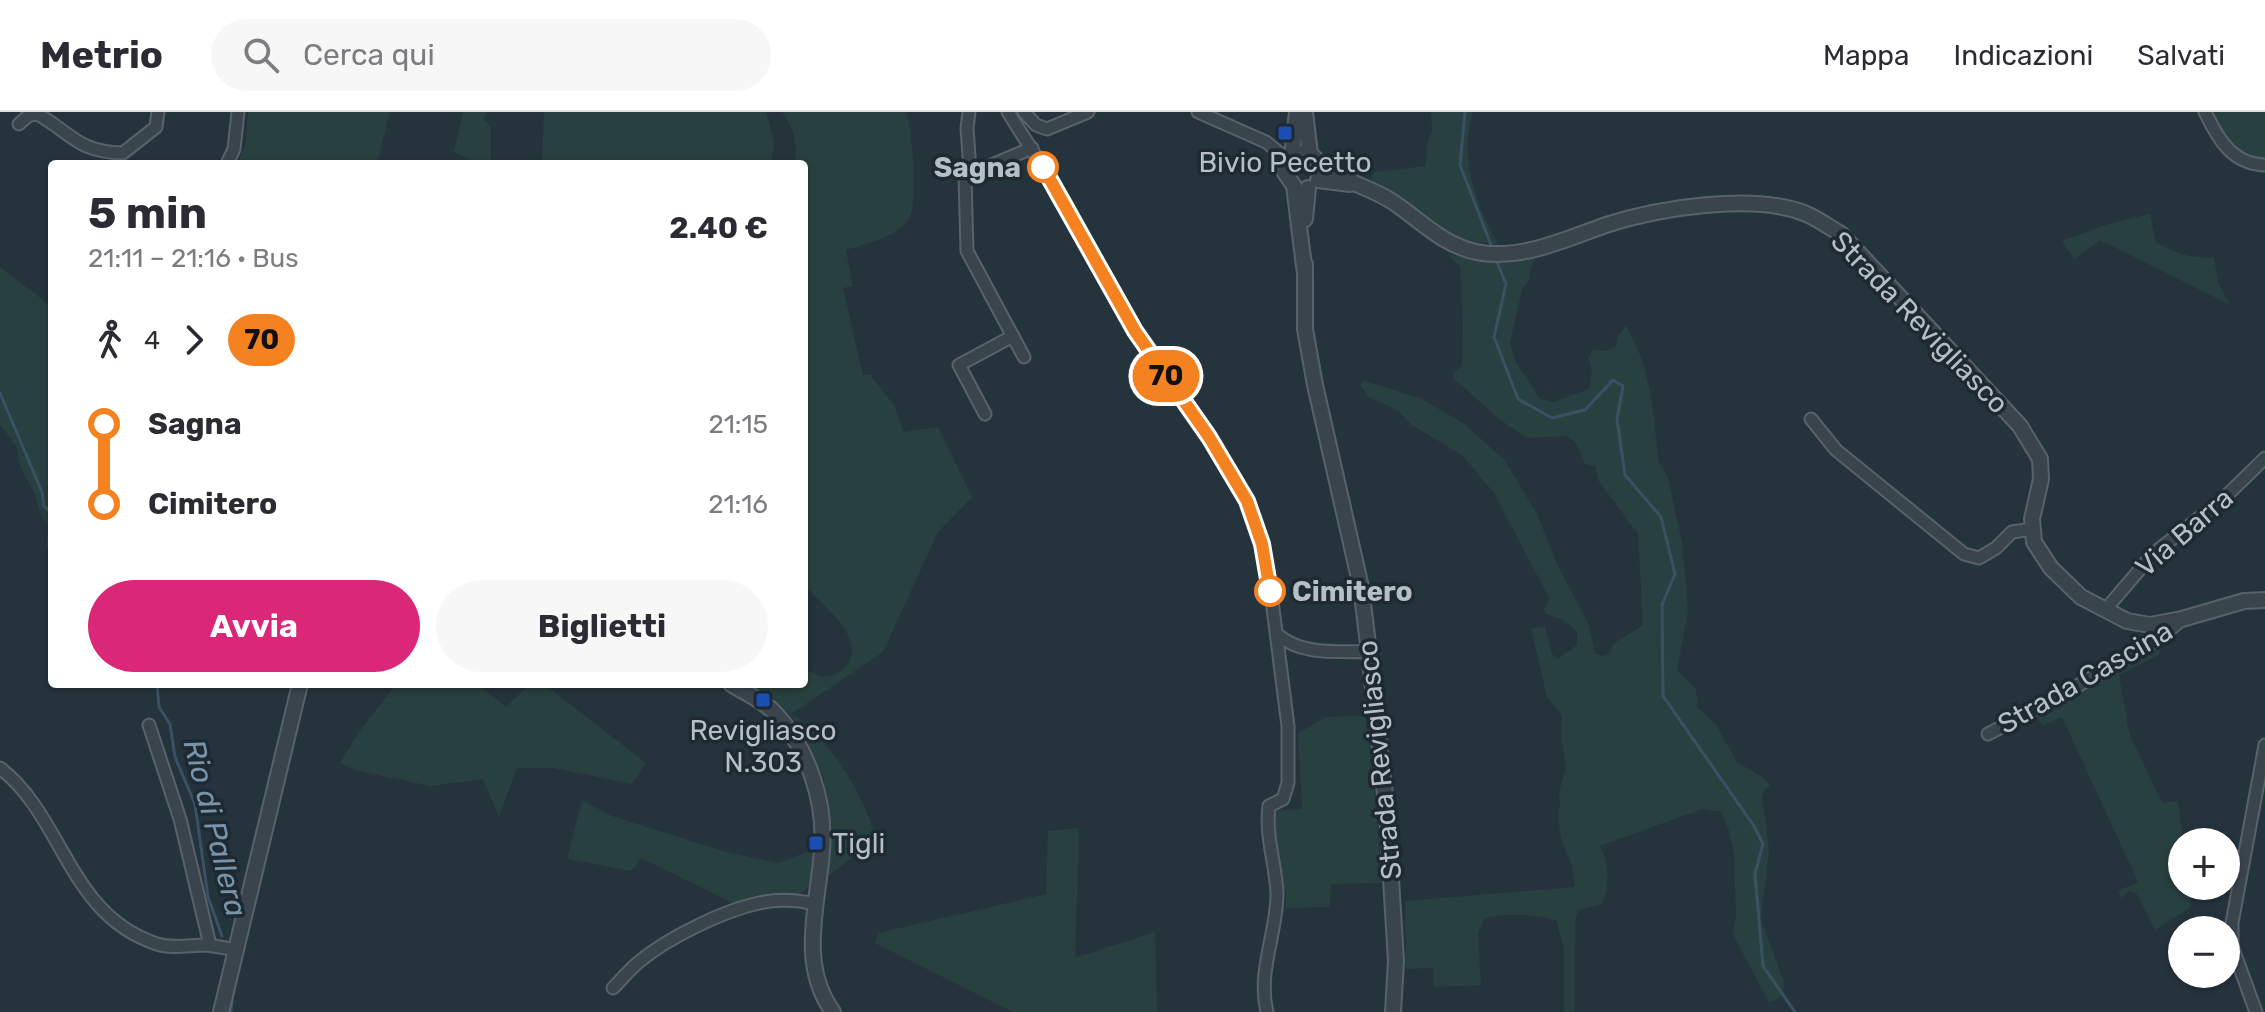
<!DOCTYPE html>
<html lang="it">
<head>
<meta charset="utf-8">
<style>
	body { margin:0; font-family:Rubik,sans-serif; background:#f7f7f7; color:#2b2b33; height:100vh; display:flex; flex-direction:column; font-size:30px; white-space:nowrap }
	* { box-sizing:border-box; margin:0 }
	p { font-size:26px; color:#7c7c81 }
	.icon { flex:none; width:44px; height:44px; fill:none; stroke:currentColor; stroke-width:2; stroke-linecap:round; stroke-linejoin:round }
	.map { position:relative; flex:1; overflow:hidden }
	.side { position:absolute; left:48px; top:48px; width:760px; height:528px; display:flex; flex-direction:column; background:#fff; border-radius:8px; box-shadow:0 2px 6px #0004 }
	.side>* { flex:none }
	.badge { padding:0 16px; border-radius:26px; font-size:28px; line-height:52px }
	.controls { position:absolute; left:2168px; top:716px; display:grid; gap:16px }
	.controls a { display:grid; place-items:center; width:72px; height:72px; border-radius:50%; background:#fff; box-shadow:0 2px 6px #0004; font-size:40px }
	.map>.badge { position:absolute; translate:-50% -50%; box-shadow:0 0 0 4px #fff }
	.legs { display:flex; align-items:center; gap:12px; height:88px; padding:0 40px; font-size:26px }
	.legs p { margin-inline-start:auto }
	.overview { display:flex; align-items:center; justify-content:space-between; height:136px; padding:0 40px }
	h1 { font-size:44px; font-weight:700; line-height:60px }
	.button { display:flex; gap:16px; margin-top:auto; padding:16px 40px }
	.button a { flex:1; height:92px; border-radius:48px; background:#db2777; color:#fff; font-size:32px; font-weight:700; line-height:92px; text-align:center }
	.button a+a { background:#f7f7f7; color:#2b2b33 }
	ul { padding:0 40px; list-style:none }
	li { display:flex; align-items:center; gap:28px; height:80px; font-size:30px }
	li i { display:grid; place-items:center; width:12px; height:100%; margin:0 10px; background:currentColor }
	li i::after { content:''; width:20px; height:20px; margin:-10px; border:6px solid; border-radius:50%; background:#fff }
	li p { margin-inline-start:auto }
	li:first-child i { background:linear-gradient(#0000 50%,currentColor 0) }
	li:last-child i { background:linear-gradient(currentColor 50%,#0000 0) }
	header { display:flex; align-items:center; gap:48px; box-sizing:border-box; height:112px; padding:0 40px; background:#fff; border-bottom:2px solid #e1e1e2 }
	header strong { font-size:38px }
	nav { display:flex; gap:44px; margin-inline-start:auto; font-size:28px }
	.search { width:560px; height:72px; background:#f7f7f7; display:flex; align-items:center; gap:20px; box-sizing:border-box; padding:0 28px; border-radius:44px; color:#7c7c81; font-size:30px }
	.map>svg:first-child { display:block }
	.green { fill:#28403f }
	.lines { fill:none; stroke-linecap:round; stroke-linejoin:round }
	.stream { stroke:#3a5164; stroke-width:3 }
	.minor-casing { stroke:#57626b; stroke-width:15 }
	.tertiary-casing { stroke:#57626b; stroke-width:18 }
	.minor { stroke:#39444d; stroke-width:11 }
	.tertiary { stroke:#39444d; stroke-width:14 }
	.line-1-casing { stroke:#fff; stroke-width:18 }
	.line-1 { stroke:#f58220; stroke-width:12 }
	.transit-dot { fill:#1a4fb4; stroke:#1e2932; stroke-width:3 }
	.stop-1-dot { fill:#fff; stroke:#f58220; stroke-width:4 }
	.labels { text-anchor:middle; stroke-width:7; stroke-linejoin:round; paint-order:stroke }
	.poi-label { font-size:28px; fill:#b5bfc8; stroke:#1e2932 }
	.stop-label { font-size:28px; font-weight:bold; fill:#b5bfc8; stroke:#1e2932; text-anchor:end }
	.street-label { font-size:28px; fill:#b5bfc8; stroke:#1e2932 }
	.water-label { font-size:30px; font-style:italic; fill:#7794aa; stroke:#1e2932 }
</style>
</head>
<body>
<header>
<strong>Metrio</strong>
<div class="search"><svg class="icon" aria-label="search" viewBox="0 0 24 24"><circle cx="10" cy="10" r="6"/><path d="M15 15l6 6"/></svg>Cerca qui</div>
<nav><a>Mappa</a><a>Indicazioni</a><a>Salvati</a></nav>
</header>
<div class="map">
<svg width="2265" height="900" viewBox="0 0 2265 900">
	<rect width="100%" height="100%" fill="#25333d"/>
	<g class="green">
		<polygon points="248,0 390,0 377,52 237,52 246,31"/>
		<polygon points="463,0 487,0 483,7 491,15 491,52 480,52 454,40"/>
		<polygon points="544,0 766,0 774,30 771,51 542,52"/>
		<path d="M 782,0 L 906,0 C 912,17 920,97 907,110 C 892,126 866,132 846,138 L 853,174 L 843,176 L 863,263 L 870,263 L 894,293 L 904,320 L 938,315 L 972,385 L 938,420 L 883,540 L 791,602 C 832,627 863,683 877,728 L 826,765 L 833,721 L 823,664 L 807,629 L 791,602 L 746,572 L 804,572 L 804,556 C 815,563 828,569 839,560 C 876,533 824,494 804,473 L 804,52 L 794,52 C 799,32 794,17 782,0 Z"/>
		<path d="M 1431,0 L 1473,0 C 1458,45 1476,92 1498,132 L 1457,128 L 1371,68 L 1374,60 L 1425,54 L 1428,28 L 1432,19 Z"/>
		<polygon points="2209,0 2265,0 2265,47 2231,35"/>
		<path d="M 2150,102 L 2156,131 C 2176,141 2191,147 2214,145 L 2218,170 L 2230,193 L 2100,128 L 2074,147 L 2062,129 L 2111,111 Z"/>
		<path d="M 1447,142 L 1480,149 L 1536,145 L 1530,159 L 1530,167 L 1522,177 L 1510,232 L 1516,250 L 1540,287 L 1554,290 L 1589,277 L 1592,257 L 1588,246 L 1593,238 L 1606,239 L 1616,234 L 1618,224 L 1626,213 L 1642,247 L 1651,284 L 1659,350 L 1668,365 L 1682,431 L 1688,499 L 1677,558 L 1696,577 L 1698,596 L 1715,611 L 1737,650 L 1762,665 L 1771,674 L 1765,677 L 1762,685 L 1769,737 L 1761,807 L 1785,873 L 1779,887 L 1769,890 L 1733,823 L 1736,804 L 1734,743 L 1729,719 L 1721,700 L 1702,697 L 1600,734 C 1609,750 1610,776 1602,792 L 1579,798 C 1572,810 1578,822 1574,836 L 1574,900 L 1564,900 L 1564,837 L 1556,808 C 1531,802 1510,801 1485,806 L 1478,821 L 1481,873 L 1434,875 L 1433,856 L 1406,857 L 1405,789 L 1575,775 L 1572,754 L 1561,727 L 1558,705 L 1560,692 L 1559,680 L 1566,656 L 1562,628 L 1562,604 L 1547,585 L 1531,516 L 1545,515 L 1552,542 L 1558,547 L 1577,533 L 1577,520 L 1564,508 L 1546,502 L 1543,496 L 1546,495 L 1549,486 L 1494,381 L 1462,343 L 1412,313 L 1398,298 L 1368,285 L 1360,272 L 1364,269 L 1420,286 L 1463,311 L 1504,347 L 1537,402 L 1558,454 L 1589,513 L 1595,542 L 1603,544 L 1610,541 L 1613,532 L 1643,513 L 1638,422 L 1598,368 L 1595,354 L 1585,352 L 1575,330 L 1567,324 L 1527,326 L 1499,307 L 1454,267 L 1454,260 L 1462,253 L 1463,216 L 1460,155 Z"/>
		<polygon points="0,155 52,195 52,441 46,434 48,414 42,405 33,378 21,357 16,334 0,312"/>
		<polygon points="2159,532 2160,542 2119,563 2129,621 2162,691 2178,689 2183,730 2182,774 2188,774 2191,795 2155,818 2136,781 2129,779 2121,786 2118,779 2138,770 2062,605 2042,614 2037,603"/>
		<polygon points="396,572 477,572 506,595 530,572 544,572 646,651 632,672 553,656 517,656 499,705 483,667 430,674 354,658 340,651 359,620"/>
		<polygon points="1365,603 1376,692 1381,771 1331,772 1330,795 1286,796 1286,778 1282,775 1272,731 1272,698 1302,697 1298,621 1327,605"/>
		<polygon points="582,688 612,704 726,740 779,751 814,737 810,773 799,783 758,786 734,792 641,746 631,759 567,747"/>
		<polygon points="1079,716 1075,846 1155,820 1157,900 1013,900 875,831 878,821 1046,782 1048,719"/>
	</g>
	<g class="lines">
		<g class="stream">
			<polyline points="1465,0 1460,53 1493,138"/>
			<polyline points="1495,145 1506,172 1494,225 1518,287 1552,306 1585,298 1613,268 1623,274 1617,307 1625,363 1661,405 1675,462 1662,493 1663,584 1754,714 1763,732 1755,762 1763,854 1795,900"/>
			<polyline points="0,281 42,380 44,394 52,402"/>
			<polyline points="157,572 159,595 170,612 175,645 195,692 208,785 222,824"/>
			<polyline points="231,900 233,880"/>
		</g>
		<defs>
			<g id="minor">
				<polyline points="969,0 967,16 970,58 987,55 1032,36"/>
				<path d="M 1008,0 L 1066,92 L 1135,219 L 1209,325 L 1247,389 L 1256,412 L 1269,465 L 1288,614 L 1288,671 L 1283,687 L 1269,694 C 1265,725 1276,752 1277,782 C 1277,821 1257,860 1267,900"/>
				<polyline points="1024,0 1036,13 1047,17 1088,0"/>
				<polyline points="1198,0 1266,30 1288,48"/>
				<path d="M 2205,0 C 2218,27 2232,52 2265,53"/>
				<path d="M 19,12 L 29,3 L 37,2 C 72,21 77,40 123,41 L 156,15 L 158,0"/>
				<polyline points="227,52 234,37 238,0"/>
				<polyline points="970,58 965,64 967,139 1024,245"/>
				<polyline points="985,302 959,253 1013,224"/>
				<polyline points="1811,307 1836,338 1964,442 1979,446 1996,436 2012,420 2033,417"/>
				<polyline points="2106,497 2153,442 2222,388 2265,346"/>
				<path d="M 1277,522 C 1301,544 1338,539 1369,540"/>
				<polyline points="149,613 180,707 210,833"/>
				<path d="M 1988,622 C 2029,601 2069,579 2109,556 C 2135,541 2161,528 2182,507"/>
				<path d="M 0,656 C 64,705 68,803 157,832 C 172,837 190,833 206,833 C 216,834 226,836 236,838"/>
				<path d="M 613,876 C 622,867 630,857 640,849 C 668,826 722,799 759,791 C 777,787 797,788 815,792"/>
				<polyline points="2256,900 2232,834 2232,811 2265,633"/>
			</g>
			<g id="tertiary">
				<polyline points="1305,0 1310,42"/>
				<polyline points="1292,44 1297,0"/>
				<polyline points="1318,68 1350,72"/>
				<polyline points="1305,107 1308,76"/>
				<polyline points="1305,152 1305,217 1315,273 1361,475 1369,540 1387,701 1396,849 1393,900"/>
				<path d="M 1305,162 L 1294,74 L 1285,61 L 1288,48 L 1297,41 L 1310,42 C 1316,46 1318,51 1323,54 C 1344,70 1372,76 1393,90 C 1421,109 1443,133 1476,140 C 1520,149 1566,127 1606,113 C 1658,96 1752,81 1804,101 C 1817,106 1829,115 1841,122 L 2020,314 L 2040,347 L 2041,367 L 2032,407 L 2034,430 L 2051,456 L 2081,485 L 2127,509 L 2150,513 L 2182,507 L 2244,489 L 2265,488"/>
				<path d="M 731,572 C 744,580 761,588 772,598 C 808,634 826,690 822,739 C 818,793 798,852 833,900"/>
				<polyline points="221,900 300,572"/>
			</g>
		</defs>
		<use href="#minor" class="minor-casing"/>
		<use href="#tertiary" class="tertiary-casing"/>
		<use href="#minor" class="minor"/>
		<use href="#tertiary" class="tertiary"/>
	</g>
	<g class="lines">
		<defs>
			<polyline id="line-1" points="1043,55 1135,219 1209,325 1247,389 1262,432 1270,479"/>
		</defs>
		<use href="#line-1" class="line-1-casing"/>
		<use href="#line-1" class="line-1"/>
	</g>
	<g class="transit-dot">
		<rect x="1277" y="13" width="16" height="16" rx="4"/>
		<rect x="755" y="580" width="16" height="16" rx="4"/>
		<rect x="808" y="723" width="16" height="16" rx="4"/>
	</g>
	<g class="stop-1-dot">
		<circle cx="1043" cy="55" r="14"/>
		<circle cx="1270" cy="479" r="14"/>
	</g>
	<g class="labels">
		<g class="poi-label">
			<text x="1285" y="60">Bivio Pecetto</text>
			<text x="763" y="628">Revigliasco<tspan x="763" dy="32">N.303</tspan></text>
			<text x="832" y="741" text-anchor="start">Tigli</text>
		</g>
		<g class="stop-label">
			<text x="1021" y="65">Sagna</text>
			<text x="1292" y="489" text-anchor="start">Cimitero</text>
		</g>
		<g class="street-label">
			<text transform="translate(1920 210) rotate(46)" y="10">Strada Revigliasco</text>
			<text transform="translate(2184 420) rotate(-41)" y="10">Via Barra</text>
			<text transform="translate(2085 565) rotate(-30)" y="10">Strada Cascina</text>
			<text transform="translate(1379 648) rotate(-96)" y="10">Strada Revigliasco</text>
		</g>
		<g class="water-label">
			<text transform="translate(215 716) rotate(76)" y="10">Rio di Pallera</text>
		</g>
	</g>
</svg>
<div class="controls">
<a>+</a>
<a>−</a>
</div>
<b class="badge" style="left:1166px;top:264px;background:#f58220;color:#111">70</b>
<section class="side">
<div class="overview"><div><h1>5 min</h1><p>21:11 – 21:16 · Bus</p></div><b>2.40 €</b></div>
<div class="legs"><svg class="icon" aria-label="walk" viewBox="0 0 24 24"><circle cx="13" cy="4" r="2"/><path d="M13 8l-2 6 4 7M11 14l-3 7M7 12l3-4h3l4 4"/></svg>4<svg class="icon" aria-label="forward" viewBox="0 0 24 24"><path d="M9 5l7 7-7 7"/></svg><b class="badge" style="background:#f58220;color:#111">70</b></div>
<ul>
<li><i style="color:#f58220"></i><b>Sagna</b><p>21:15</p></li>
<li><i style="color:#f58220"></i><b>Cimitero</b><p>21:16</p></li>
</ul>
<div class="button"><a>Avvia</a><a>Biglietti</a></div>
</section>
</div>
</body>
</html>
